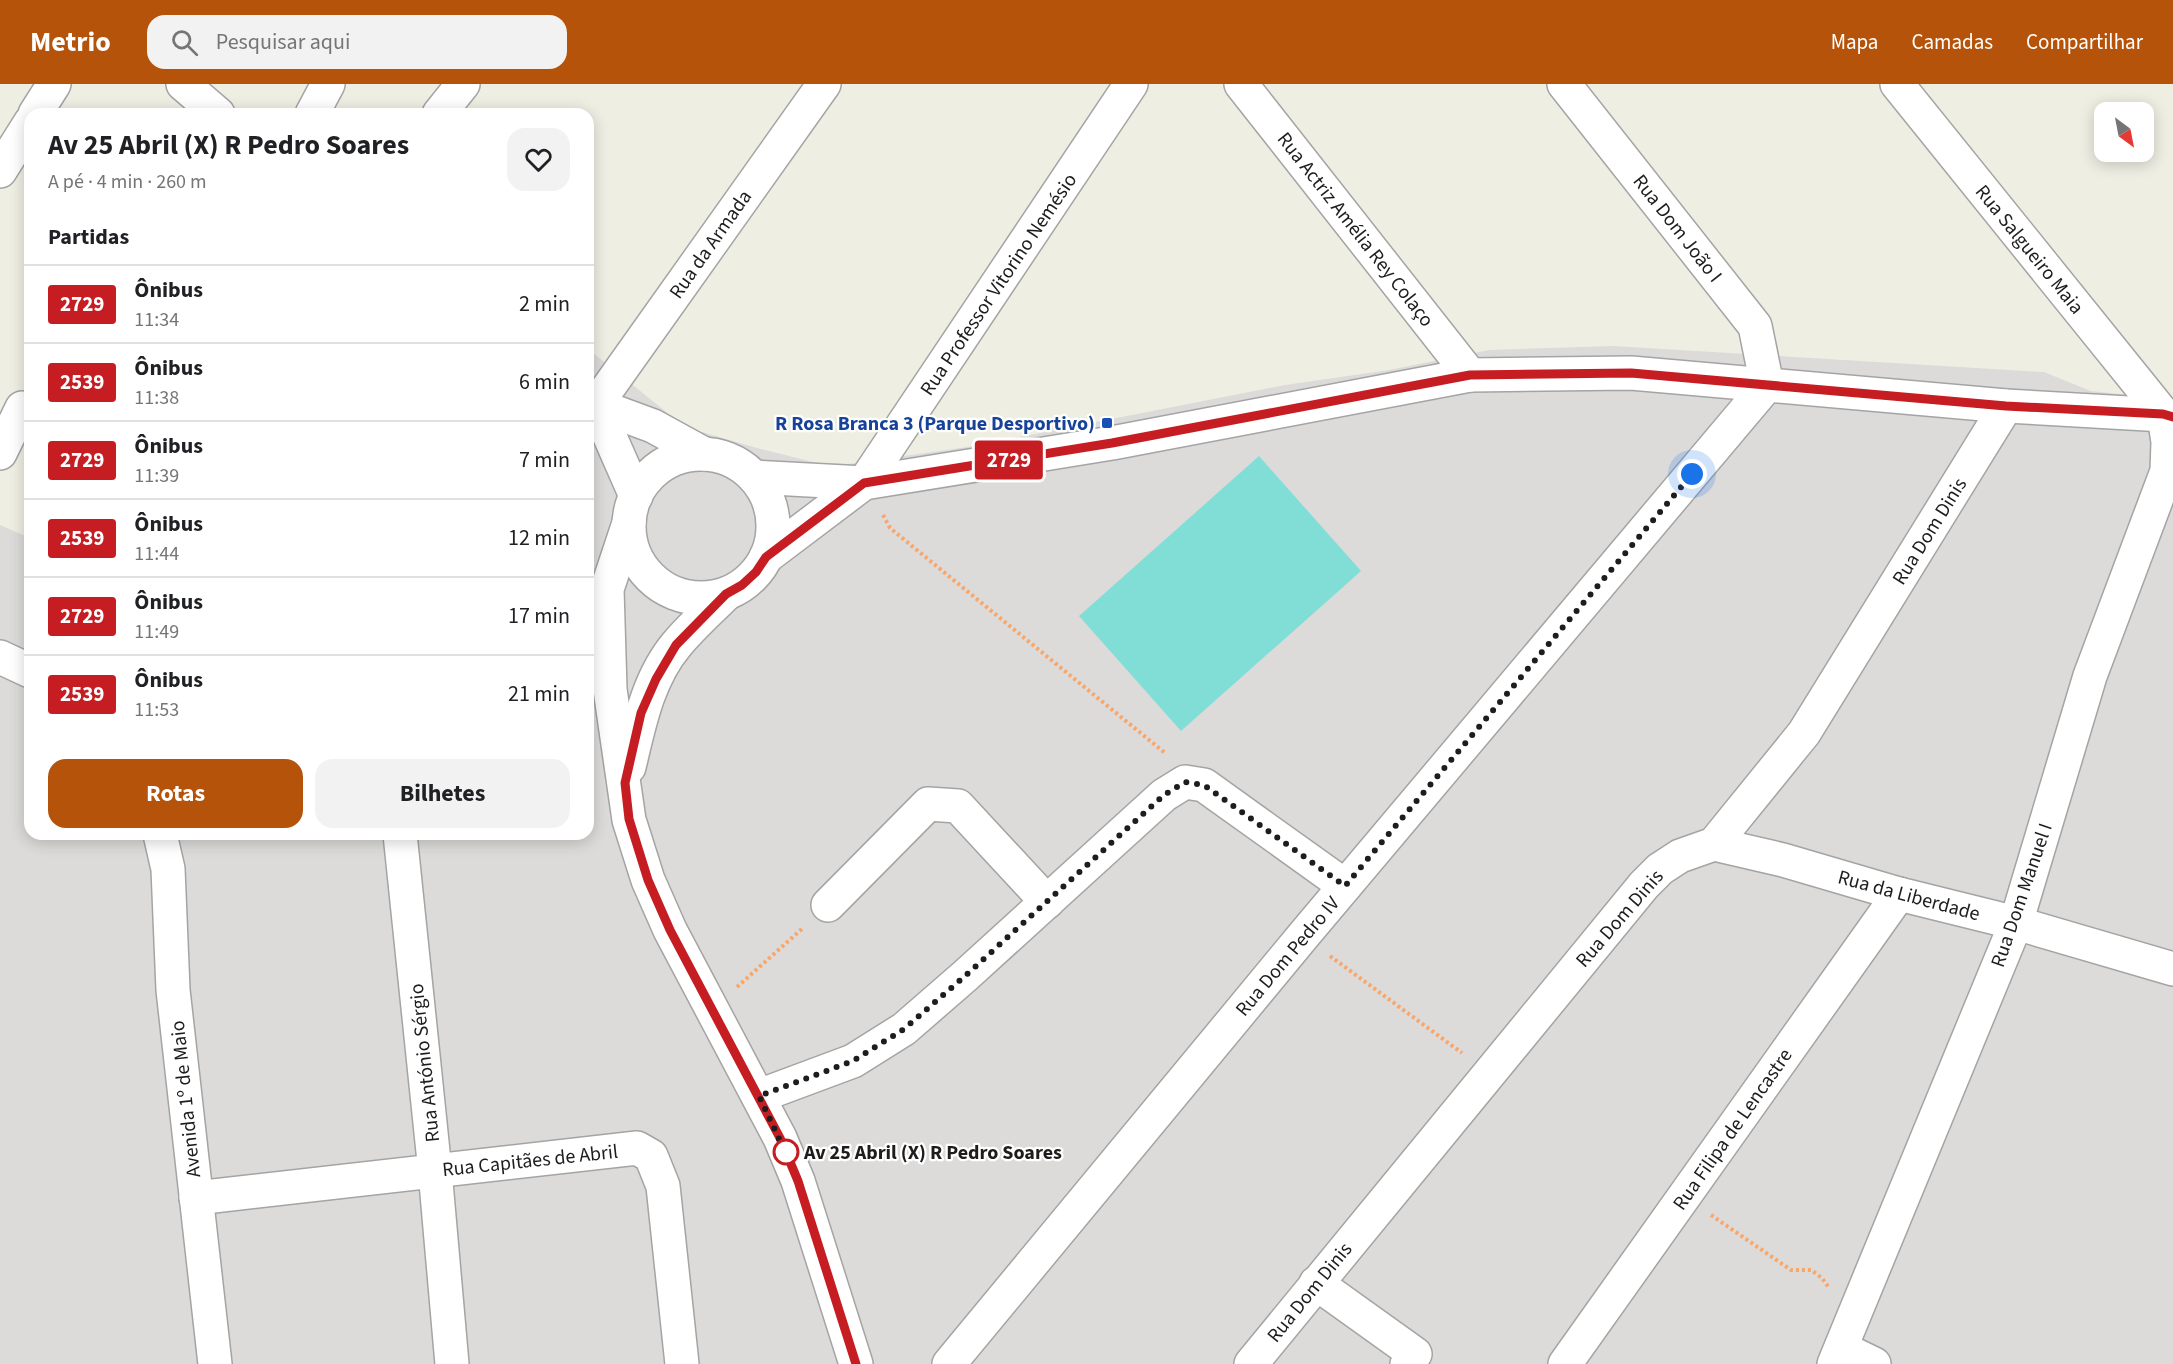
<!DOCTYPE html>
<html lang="pt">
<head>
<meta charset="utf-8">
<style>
	body { margin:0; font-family:"Source Sans 3",sans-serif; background:#f2f2f2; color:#202124; height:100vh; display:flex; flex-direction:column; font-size:22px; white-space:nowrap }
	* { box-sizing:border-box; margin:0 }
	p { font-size:20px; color:#757577 }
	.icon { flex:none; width:33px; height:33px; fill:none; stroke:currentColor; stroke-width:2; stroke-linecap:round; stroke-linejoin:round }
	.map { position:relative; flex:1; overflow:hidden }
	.drawer { position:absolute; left:24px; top:24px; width:570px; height:732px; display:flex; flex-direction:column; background:#fff; border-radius:18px; box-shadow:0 3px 15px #0003 }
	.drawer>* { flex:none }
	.badge { padding:0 12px; border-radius:4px; font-size:21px; line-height:39px }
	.needle { width:39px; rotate:148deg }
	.buttons { position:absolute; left:2094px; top:18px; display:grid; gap:12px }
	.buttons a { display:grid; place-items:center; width:60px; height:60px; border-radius:12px; background:#fff; box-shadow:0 3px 15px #0003; font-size:30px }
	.you { position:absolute; width:30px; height:30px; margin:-15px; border:4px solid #fff; border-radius:50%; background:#1a73e8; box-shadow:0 0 0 9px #1a73e833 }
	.map>.badge { position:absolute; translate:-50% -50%; box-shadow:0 0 0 3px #fff }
	h2 { padding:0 24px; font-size:22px; line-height:54px }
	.round { display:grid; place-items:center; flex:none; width:63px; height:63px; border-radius:18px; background:#f2f2f2 }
	.headline { display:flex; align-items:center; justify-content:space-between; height:102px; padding:0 24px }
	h1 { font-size:28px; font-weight:700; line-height:45px }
	.primary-button { display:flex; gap:12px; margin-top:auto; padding:12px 24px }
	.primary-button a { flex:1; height:69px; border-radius:18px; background:#b45309; color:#fff; font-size:24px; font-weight:700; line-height:69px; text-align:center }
	.primary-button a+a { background:#f2f2f2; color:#202124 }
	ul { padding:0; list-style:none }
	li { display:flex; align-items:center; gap:18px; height:78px; padding:0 24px; border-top:2px solid #e0e0e0 }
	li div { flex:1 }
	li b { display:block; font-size:22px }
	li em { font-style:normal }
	li .badge { min-width:66px; font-weight:700; text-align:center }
	header { display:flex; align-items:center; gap:36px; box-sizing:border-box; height:84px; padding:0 30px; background:#b45309; color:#fff }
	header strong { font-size:28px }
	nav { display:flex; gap:33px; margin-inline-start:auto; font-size:21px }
	.search { width:420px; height:54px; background:#f2f2f2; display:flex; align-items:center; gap:15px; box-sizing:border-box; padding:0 21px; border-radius:18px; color:#757577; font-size:22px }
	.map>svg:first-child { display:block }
	.residential { fill:#dcdbda }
	.pitch { fill:#81ded7 }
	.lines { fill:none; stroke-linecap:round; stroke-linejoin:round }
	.minor-casing { stroke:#a4a4a4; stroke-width:36 }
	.tertiary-casing { stroke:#a4a4a4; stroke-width:36 }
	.path { stroke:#f9a66a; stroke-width:4; stroke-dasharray:3 3; stroke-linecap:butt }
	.minor { stroke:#fff; stroke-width:33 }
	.tertiary { stroke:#fff; stroke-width:33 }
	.line-casing { stroke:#fff; stroke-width:14 }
	.line { stroke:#c61d23; stroke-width:9 }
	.walk { stroke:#1d1d1d; stroke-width:6; stroke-dasharray:0 10.8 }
	.transit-dot { fill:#1a4fb4; stroke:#fff; stroke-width:2 }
	.stop-dot { fill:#fff; stroke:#c61d23; stroke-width:3 }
	.labels { text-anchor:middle; stroke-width:4.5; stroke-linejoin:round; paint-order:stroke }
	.street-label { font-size:20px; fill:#1d1d1d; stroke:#fff }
	.transit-label { font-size:20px; font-weight:bold; fill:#164399; stroke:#fff; text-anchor:end }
	.stop-label { font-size:20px; font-weight:bold; fill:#1d1d1d; stroke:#fff; text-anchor:start }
</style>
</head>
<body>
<header>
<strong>Metrio</strong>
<div class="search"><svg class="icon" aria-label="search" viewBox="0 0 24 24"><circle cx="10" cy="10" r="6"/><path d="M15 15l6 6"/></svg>Pesquisar aqui</div>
<nav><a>Mapa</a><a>Camadas</a><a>Compartilhar</a></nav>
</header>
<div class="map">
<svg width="2173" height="1280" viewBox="0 0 2173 1280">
	<rect width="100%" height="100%" fill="#efeee3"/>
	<polygon class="residential" points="1613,262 2044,288 2091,307 2173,316 2173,1280 0,1280 0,441 30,454 30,750 588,750 588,265 685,343 757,364 817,379 848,380 974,362 1285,301 1389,286 1489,266"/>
	<polygon class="pitch" points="1259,372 1361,487 1181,647 1079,532"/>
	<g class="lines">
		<defs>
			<g id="minor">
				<polyline points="1241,0 1470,291"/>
				<polyline points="35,30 54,0"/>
				<polyline points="312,30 328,0"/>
				<polyline points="439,30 463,0"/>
				<polyline points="0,87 30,39"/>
				<polyline points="596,321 824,0"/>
				<polyline points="0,369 22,324"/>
				<polyline points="754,393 864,399 1112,359 1470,291 1631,289 2006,322 2164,331 2173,333"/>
				<polyline points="766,473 864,399 1131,0"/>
				<polyline points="0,573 30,587"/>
				<polyline points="160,750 168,785 173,906 215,1280"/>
				<polyline points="400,750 435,1087 452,1280"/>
				<polyline points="1714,760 1783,776 1899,810 2016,839 2173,885"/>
				<polyline points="828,821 928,720 958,722 1047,818"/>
				<polyline points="759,1012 853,977 904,945 965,892 1164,711 1185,698 1204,701 1345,802"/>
				<polyline points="196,1114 637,1064 651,1072 663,1102 682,1280"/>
				<polyline points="1316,1199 1415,1270 1407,1280"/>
				<polyline points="1841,1264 1874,1280"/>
				<polyline points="949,1280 1303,852 1767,301 1755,242 1564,0"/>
				<polyline points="1251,1280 1644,801 1660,785 1680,772 1714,760 1804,649 2006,322"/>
				<polyline points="1565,1280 1899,810"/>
				<polyline points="1834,1280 2016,839 2090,592 2167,387 2168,358 2164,331 1897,0"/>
			</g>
			<g id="tertiary">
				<polyline points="183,0 218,30"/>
				<polyline points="588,315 596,321 653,342 704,370"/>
				<polyline points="596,321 636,412"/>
				<circle cx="701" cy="442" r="72"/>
				<polyline points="629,439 607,505 610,605 629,736 648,796 670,846 780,1054 798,1097 856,1280"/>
				<path d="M 629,683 C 639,641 648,594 677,560 C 692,542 710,526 726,510"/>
			</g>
		</defs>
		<use href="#minor" class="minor-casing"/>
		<use href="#tertiary" class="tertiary-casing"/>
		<g class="path">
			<polyline points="883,431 890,444 1165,669"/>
			<polyline points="1330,872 1462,969"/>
			<polyline points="737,903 803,844"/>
			<polyline points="1711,1131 1791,1186 1811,1186 1822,1194 1829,1204"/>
		</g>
		<use href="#minor" class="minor"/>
		<use href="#tertiary" class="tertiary"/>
	</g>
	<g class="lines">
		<defs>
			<polyline id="line" points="856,1280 798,1097 780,1054 670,846 648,796 629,735 625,699 641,629 656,595 676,561 726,510 742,501 756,488 766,473 864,399 1112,359 1470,291 1631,289 2006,322 2163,330 2173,333"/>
		</defs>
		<use href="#line" class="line-casing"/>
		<use href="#line" class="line"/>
		<polyline class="walk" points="786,1068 789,1076 759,1012 853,977 904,945 965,892 1164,711 1185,698 1204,701 1345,802 1692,390"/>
	</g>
	<rect class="transit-dot" x="1101" y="333" width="12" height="12" rx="3"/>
	<circle class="stop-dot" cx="786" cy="1068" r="12"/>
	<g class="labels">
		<g class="street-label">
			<text transform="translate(1678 144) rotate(52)" y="7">Rua Dom João I</text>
			<text transform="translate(1356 145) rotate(52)" y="7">Rua Actriz Amélia Rey Colaço</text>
			<text transform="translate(710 160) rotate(-55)" y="7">Rua da Armada</text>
			<text transform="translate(2030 165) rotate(51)" y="7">Rua Salgueiro Maia</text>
			<text transform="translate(998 200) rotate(-56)" y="7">Rua Professor Vitorino Nemésio</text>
			<text transform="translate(1929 447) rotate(-58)" y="7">Rua Dom Dinis</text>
			<text transform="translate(1909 811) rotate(15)" y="7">Rua da Liberdade</text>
			<text transform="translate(2021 811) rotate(-71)" y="7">Rua Dom Manuel I</text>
			<text transform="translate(1619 834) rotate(-49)" y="7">Rua Dom Dinis</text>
			<text transform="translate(1287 872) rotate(-50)" y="7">Rua Dom Pedro IV</text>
			<text transform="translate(424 979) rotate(-96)" y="7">Rua António Sérgio</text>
			<text transform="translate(185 1015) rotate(-96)" y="7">Avenida 1º de Maio</text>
			<text transform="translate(1732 1045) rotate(-55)" y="7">Rua Filipa de Lencastre</text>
			<text transform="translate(530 1076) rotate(-6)" y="7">Rua Capitães de Abril</text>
			<text transform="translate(1309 1208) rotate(-51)" y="7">Rua Dom Dinis</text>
		</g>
		<g class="transit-label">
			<text x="1095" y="346">R Rosa Branca 3 (Parque Desportivo)</text>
		</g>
		<g class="stop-label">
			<text x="804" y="1075">Av 25 Abril (X) R Pedro Soares</text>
		</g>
	</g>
</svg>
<div class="buttons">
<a><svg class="needle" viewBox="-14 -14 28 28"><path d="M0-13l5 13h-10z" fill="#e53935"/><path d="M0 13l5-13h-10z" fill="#757577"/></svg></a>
</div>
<div class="you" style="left:1692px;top:390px"></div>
<b class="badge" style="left:1009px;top:376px;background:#c61d23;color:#fff">2729</b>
<section class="drawer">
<div class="headline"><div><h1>Av 25 Abril (X) R Pedro Soares</h1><p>A pé · 4 min · 260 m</p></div><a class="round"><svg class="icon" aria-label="heart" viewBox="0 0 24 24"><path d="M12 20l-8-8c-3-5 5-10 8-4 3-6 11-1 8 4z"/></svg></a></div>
<h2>Partidas</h2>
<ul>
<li><span class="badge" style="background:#c61d23;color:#fff">2729</span><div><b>Ônibus</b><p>11:34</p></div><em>2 min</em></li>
<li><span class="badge" style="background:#c61d23;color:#fff">2539</span><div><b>Ônibus</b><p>11:38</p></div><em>6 min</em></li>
<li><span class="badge" style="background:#c61d23;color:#fff">2729</span><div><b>Ônibus</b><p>11:39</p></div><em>7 min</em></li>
<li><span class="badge" style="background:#c61d23;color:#fff">2539</span><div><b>Ônibus</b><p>11:44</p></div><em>12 min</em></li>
<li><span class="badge" style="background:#c61d23;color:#fff">2729</span><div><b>Ônibus</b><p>11:49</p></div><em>17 min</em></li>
<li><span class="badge" style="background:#c61d23;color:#fff">2539</span><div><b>Ônibus</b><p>11:53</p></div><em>21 min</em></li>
</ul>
<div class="primary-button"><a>Rotas</a><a>Bilhetes</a></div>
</section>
</div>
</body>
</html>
